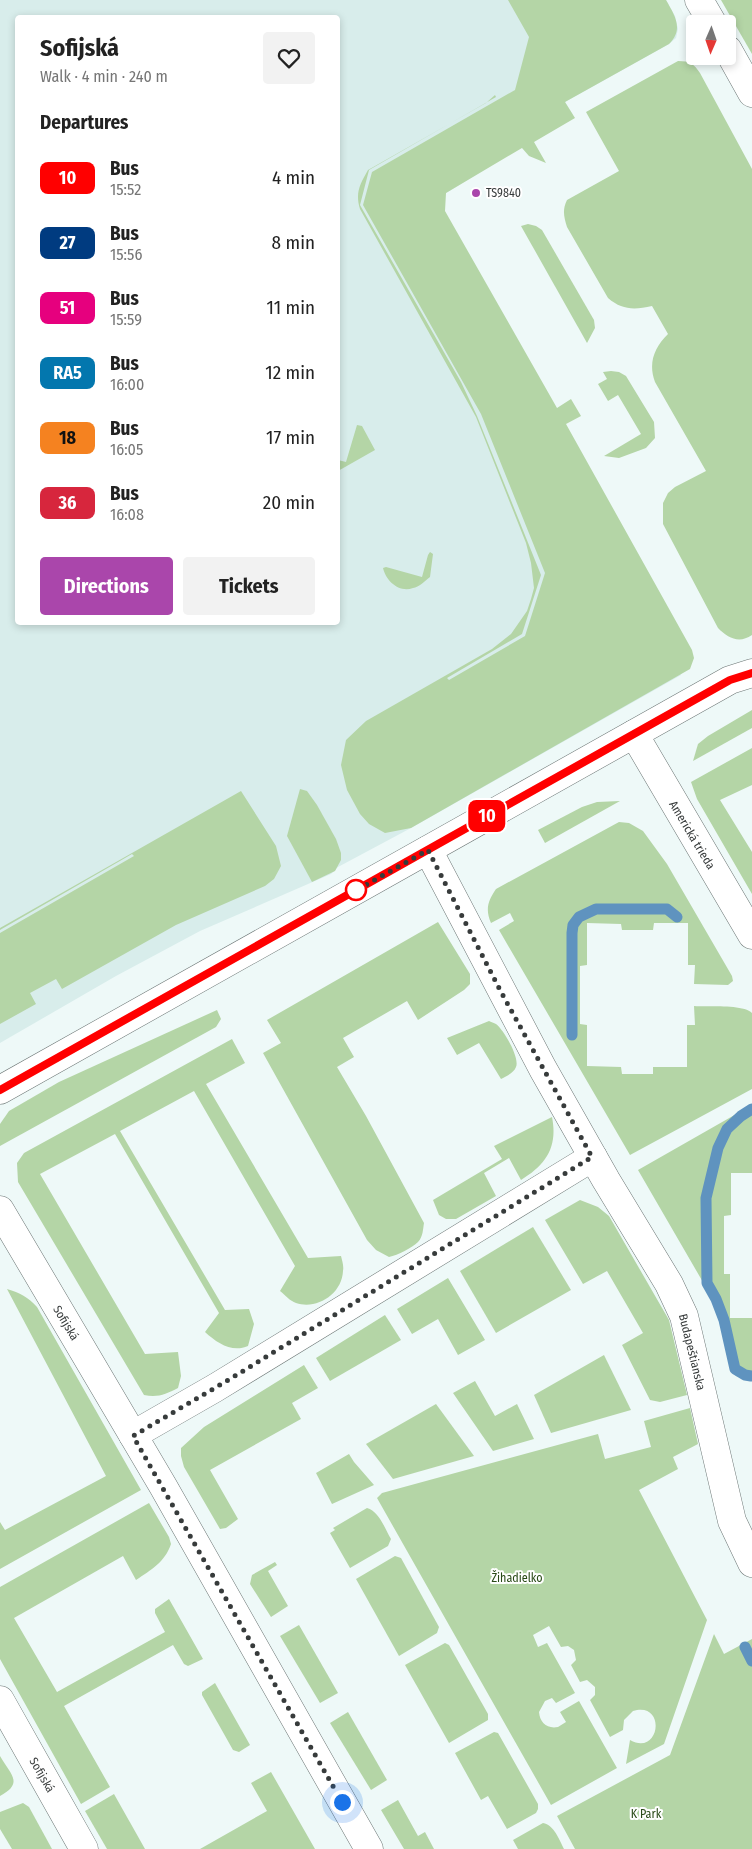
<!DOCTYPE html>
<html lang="en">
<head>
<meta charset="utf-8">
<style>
	body { margin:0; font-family:"Fira Sans Condensed",sans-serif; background:#f2f2f2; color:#222; height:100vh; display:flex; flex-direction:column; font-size:19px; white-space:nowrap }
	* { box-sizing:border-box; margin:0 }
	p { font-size:16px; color:#767676 }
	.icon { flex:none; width:28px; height:28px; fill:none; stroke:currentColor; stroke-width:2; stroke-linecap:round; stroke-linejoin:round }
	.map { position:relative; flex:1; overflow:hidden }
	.sheet { position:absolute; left:15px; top:15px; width:325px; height:610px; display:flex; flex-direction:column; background:#fff; border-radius:5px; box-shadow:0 2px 8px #0003 }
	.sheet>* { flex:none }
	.badge { padding:0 10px; border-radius:8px; font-size:18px; line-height:32px }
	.needle { width:32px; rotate:182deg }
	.tools { position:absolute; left:686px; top:15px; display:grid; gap:10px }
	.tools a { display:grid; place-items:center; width:50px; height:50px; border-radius:5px; background:#fff; box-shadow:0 2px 8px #0003; font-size:25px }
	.you { position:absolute; width:25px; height:25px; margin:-12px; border:4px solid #fff; border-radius:50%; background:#1a73e8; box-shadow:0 0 0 8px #1a73e833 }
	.map>.badge { position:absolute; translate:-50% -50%; box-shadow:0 0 0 2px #fff }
	h2 { padding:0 25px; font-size:19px; line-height:45px }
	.round { display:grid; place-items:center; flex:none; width:52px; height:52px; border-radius:5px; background:#f2f2f2 }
	.summary { display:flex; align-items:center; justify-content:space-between; height:85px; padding:0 25px }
	h1 { font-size:24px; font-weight:700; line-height:38px }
	.button { display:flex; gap:10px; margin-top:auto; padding:10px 25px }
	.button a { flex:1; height:58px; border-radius:5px; background:#aa46ab; color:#fff; font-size:20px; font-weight:700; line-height:58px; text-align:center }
	.button a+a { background:#f2f2f2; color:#222 }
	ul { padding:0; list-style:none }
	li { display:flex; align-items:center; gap:15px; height:65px; padding:0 25px }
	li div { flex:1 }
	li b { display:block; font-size:19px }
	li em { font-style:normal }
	li .badge { min-width:55px; font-weight:700; text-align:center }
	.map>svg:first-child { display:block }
	.built { fill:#d8edeb; fill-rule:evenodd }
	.green { fill:#b4d5a6 }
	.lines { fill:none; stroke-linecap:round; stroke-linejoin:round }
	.stream { stroke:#5f93bf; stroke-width:11 }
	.minor-casing { stroke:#6c7675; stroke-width:29 }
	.minor { stroke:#fff; stroke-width:28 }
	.line-casing { stroke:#fff; stroke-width:11 }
	.line { stroke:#f00; stroke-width:8 }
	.walk { stroke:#373b3b; stroke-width:5; stroke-dasharray:0 9 }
	.poi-dot { fill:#aa46ab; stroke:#fff; stroke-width:2 }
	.stop-dot { fill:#fff; stroke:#f00; stroke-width:2.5 }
	.labels { text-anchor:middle; stroke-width:4; stroke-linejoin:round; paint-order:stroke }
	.poi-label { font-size:12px; fill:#373b3b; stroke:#fff; text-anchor:start }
	.street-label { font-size:12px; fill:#373b3b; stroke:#fff }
	.park-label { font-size:12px; fill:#294a17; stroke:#fff }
</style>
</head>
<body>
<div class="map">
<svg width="752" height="1849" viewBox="0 0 752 1849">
	<rect width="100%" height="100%" fill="#eef9f8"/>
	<path class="built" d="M 0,0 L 666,0 L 675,16 L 678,29 L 676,38 L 669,44 L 565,102 L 573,115 L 417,211 L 681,675 L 411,828 L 338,867 L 331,874 L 200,931 L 116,976 L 0,1043 ZM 18,18 L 338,18 L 338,622 L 18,622 Z"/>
	<g class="green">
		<path d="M 508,0 L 666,0 C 675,16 684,29 669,44 L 565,102 L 575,118 L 534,142 L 546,163 L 529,156 L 522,148 L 446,193 L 445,211 L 557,408 L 571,399 L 581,416 L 566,424 L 692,650 L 694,658 L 690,669 L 411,828 L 385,833 L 369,824 L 360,814 L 347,790 L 341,765 L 346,740 L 366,721 L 492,649 L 511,634 L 527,611 L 531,599 L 534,588 L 531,563 L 526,543 L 476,417 L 360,209 C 355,193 360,184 368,170 L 486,103 L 495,95 L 496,97 L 369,170 L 360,205 L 461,382 L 477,416 L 541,575 L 522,634 L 447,678 L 449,680 L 525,636 L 545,573 L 481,414 L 363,205 L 372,172 L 515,90 L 529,37 Z"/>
		<polygon points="721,0 752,0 752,54"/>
		<path d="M 678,61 C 690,61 694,64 700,73 L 752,169 L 752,635 C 739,644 728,638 718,628 L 663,524 L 663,503 L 668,493 L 675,487 L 706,471 L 655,382 C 648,363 654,348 668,334 L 652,306 C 634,310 622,310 608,298 L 567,227 C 564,217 562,210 567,200 L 619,171 L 586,112 Z"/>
		<polygon points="528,224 536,226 542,230 594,320 595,328 587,343 521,226"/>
		<polygon points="611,371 619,372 626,376 654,422 655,438 646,448 619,458 604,456 641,434 618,395 608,401 598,384 607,379 603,372"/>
		<polygon points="357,425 362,426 375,450 338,471 338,460 346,462"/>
		<path d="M 430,552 L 433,554 L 430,577 C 425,581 419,587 413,588 C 399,593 386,581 383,568 L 386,567 L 422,577 L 428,555 Z"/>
		<polygon points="752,710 752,728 693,761 698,744 708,736"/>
		<polygon points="752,748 752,785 720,800 752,852 752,894 697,799 691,782"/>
		<polygon points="300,789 307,791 317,805 336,839 341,853 341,860 335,871 312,882 287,836"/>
		<polygon points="241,791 276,846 281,866 274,879 265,886 176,925 62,989 56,979 30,993 36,1004 0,1024 0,933 134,856 132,854 0,930 0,928"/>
		<polygon points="620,801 545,843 538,830 582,807 597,802"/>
		<path d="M 619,822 L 629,823 L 643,831 L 667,864 L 732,976 L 733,981 L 728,985 L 694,984 L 695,965 L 688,965 L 688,923 L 654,923 L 653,930 L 622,930 L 621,924 L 587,923 L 587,965 L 580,966 L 580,1024 L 587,1025 L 587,1066 L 621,1067 L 622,1074 L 653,1074 L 653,1067 L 687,1067 L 687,1025 L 695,1025 L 694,1006 C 708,1007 743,1004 752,1013 L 752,1089 L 630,1155 L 499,930 L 514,921 L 510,913 L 491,923 C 485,909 488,901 496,889 Z"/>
		<path d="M 438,922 L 470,974 L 470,984 L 464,990 L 418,1020 L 407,1001 L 343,1038 L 354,1057 L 337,1067 L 366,1116 L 424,1223 C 423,1229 423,1237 418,1242 C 412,1248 398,1255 389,1257 L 376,1250 L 367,1240 L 263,1053 L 281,1043 L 267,1020 Z"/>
		<polygon points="217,1010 221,1019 216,1027 0,1146 0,1124 9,1111 59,1082"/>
		<path d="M 489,1021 C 491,1022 494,1023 496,1024 C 504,1030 520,1058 516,1067 C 514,1073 506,1076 501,1079 L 479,1043 L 457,1055 L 447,1038 Z"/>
		<path d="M 232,1039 L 245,1063 L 206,1084 L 308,1258 L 341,1256 C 342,1260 344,1266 343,1271 C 342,1294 317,1310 296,1303 C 290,1301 285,1295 280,1291 L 295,1266 L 194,1091 L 120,1131 L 225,1310 L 249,1309 L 254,1324 L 248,1346 C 232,1353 217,1343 205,1332 L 219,1313 L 115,1134 L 40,1174 L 145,1354 L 178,1352 L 181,1376 L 178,1388 C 166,1394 158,1398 144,1395 L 18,1182 L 17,1163 L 24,1153 Z"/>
		<polygon points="752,1105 752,1173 731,1173 731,1215 724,1216 724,1274 730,1274 730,1318 752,1318 752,1381 736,1376 730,1368 720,1319 711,1296 638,1170"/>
		<path d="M 552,1117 C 558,1147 546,1165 521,1180 L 509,1158 L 484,1173 L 496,1196 L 456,1219 L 446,1219 L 439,1215 L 433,1200 L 502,1159 L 494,1146 Z"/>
		<polygon points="580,1200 598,1207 609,1216 669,1320 687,1395 660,1402 650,1400 622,1345 643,1333 607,1271 583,1284 545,1220"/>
		<polygon points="533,1227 571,1290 496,1333 460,1271"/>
		<polygon points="448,1278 485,1340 458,1355 438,1319 412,1334 397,1309"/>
		<path d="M 7,1289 C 20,1293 28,1297 37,1307 L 141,1490 L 0,1569 L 0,1522 L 5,1530 L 106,1476 Z"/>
		<polygon points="385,1315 401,1340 330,1381 316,1358"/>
		<polygon points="604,1355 631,1410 551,1433 534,1395"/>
		<polygon points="304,1365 318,1388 292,1403 301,1419 210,1470 238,1519 226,1528 220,1529 184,1467 181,1456 181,1448 204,1427"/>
		<polygon points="475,1381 495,1416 517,1404 534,1439 493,1451 453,1393"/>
		<polygon points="436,1404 474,1456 393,1479 366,1444"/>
		<path d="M 690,1408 L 698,1444 L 673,1457 L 678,1469 L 639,1490 L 707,1620 L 664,1744 L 626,1764 L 630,1740 C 660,1757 667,1701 633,1711 L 624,1720 L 623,1730 L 610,1737 L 590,1700 L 595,1695 L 595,1687 L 587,1680 L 580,1682 L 571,1665 L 576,1660 L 574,1650 L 568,1646 L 561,1647 L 549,1626 L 533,1635 L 538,1647 L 547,1643 L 575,1693 L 556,1703 L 552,1698 L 545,1701 L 539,1712 C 540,1723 547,1729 558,1727 L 566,1722 L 560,1712 L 579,1701 L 617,1768 L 551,1805 L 377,1498 L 382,1493 L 598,1434 L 605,1459 L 651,1447 L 644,1421 Z"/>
		<polygon points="349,1454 354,1462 374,1485 332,1504 316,1473"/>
		<path d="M 149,1503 L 169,1537 L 171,1544 C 165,1562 151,1570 136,1580 L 123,1556 L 14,1618 L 57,1692 L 165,1632 L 155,1613 L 155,1609 L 169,1599 L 203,1659 L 188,1666 L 184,1664 L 173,1645 L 64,1706 L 110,1787 L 81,1804 L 0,1659 L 0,1587 Z"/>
		<path d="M 367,1508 C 379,1511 385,1529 391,1539 L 388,1546 L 350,1568 L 330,1533 L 335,1530 L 333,1528 Z"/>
		<polygon points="395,1556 401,1558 439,1627 437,1633 399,1656 356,1579"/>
		<polygon points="275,1562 277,1565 268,1571 288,1606 271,1617 250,1584 252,1575"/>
		<polygon points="299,1625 338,1693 320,1703 280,1636"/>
		<polygon points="714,1634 724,1654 752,1639 752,1849 575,1849 557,1816 670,1755"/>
		<polygon points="445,1643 449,1645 488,1714 488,1720 449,1743 405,1665"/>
		<polygon points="215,1683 250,1745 239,1752 233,1750 202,1695 202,1692"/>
		<polygon points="348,1712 387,1780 371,1790 330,1723"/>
		<polygon points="494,1732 498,1733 538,1804 538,1809 536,1813 507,1829 488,1796 481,1800 455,1753"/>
		<path d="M 0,1756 C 11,1775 24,1783 0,1796 Z"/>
		<polygon points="271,1772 315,1849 200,1849 267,1811 251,1783"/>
		<polygon points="114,1794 145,1849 107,1849 85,1811"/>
		<polygon points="398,1800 418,1836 425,1832 434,1849 404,1849 381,1810"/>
		<polygon points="23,1803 29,1807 52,1849 12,1849 0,1829 0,1812"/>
		<path d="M 543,1823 C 554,1825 559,1839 564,1849 L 518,1849 L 513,1840 Z"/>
	</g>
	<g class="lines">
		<g class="stream">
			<polyline points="572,1035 572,933 573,925 579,917 596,909 667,909 677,917"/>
			<polyline points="751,1376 745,1375 735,1369 724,1320 716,1299 707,1283 706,1198 718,1148 727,1129 741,1116 752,1109"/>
			<polyline points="745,1647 752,1661"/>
		</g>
		<defs>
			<g id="minor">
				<polyline points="699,0 713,24"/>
				<polyline points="728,50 752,93"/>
				<polyline points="634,734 752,935"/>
				<polyline points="428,850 543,1069 606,1180 669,1284 684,1316 732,1521 752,1563"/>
				<polyline points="0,1090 730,680 752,673"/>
				<polyline points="0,1210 163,1486 369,1849"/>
				<polyline points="133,1435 215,1388 593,1157"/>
				<polyline points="0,1700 84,1849"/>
			</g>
		</defs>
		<use href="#minor" class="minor-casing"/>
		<use href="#minor" class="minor"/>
	</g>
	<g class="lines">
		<defs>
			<polyline id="line" points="0,1090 730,680 752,673"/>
		</defs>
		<use href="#line" class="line-casing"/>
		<use href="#line" class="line"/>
		<polyline class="walk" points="342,1802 133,1436 230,1379 592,1157 500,990 428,850 355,891 356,890"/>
	</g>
	<circle class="poi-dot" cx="476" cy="193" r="5"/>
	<circle class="stop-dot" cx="356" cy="890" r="10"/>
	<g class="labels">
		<g class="poi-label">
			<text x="486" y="197">TS9840</text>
		</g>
		<g class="street-label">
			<text transform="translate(692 835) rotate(59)" y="4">Americká trieda</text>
			<text transform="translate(66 1323) rotate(59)" y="4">Sofijská</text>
			<text transform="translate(692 1352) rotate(76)" y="4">Budapeštianska</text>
			<text transform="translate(42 1775) rotate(60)" y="4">Sofijská</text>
		</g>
		<g class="park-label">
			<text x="517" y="1582">Žihadielko</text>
			<text x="646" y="1818">K Park</text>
		</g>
	</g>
</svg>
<div class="tools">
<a><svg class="needle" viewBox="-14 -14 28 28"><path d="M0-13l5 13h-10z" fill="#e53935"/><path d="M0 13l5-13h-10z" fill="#767676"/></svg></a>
</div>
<div class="you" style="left:342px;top:1802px"></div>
<b class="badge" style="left:487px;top:816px;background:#f00;color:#fff">10</b>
<section class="sheet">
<div class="summary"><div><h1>Sofijská</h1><p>Walk · 4 min · 240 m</p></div><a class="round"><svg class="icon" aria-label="heart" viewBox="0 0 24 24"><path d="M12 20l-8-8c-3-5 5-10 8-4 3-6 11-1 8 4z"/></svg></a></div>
<h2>Departures</h2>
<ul>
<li><span class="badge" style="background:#f00;color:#fff">10</span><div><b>Bus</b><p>15:52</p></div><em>4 min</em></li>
<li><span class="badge" style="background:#003b80;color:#fff">27</span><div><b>Bus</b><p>15:56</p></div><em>8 min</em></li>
<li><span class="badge" style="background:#e6007e;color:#fff">51</span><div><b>Bus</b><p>15:59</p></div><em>11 min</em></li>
<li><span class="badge" style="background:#0377ae;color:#fff">RA5</span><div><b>Bus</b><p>16:00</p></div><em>12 min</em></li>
<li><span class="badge" style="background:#f58220;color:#111">18</span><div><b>Bus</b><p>16:05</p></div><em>17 min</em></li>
<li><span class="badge" style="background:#d7263d;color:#fff">36</span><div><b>Bus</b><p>16:08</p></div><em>20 min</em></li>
</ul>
<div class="button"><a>Directions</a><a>Tickets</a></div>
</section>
</div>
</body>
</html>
